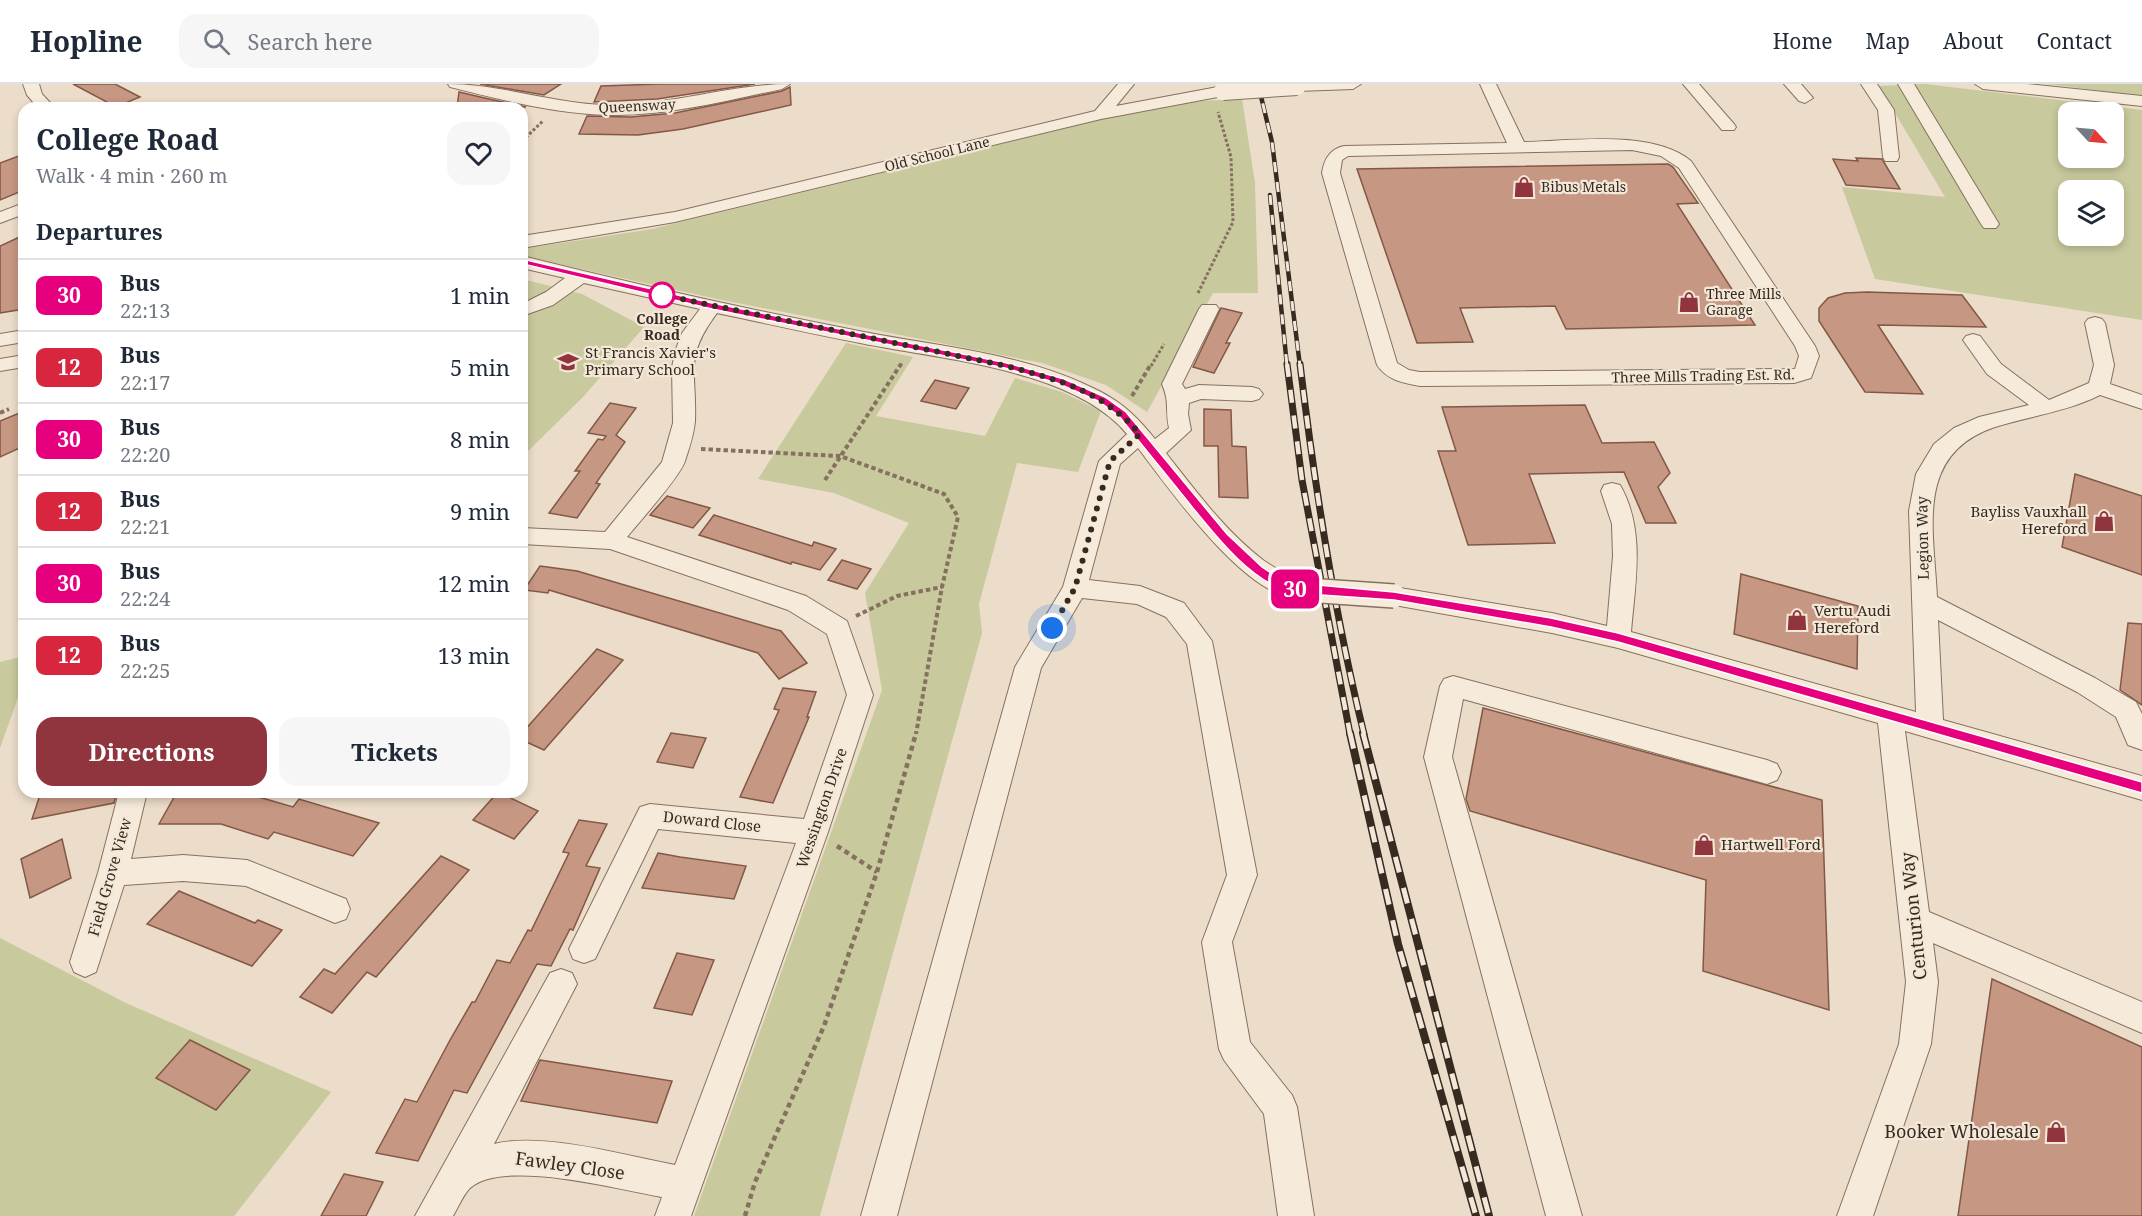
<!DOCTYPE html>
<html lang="en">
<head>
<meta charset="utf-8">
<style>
	body { margin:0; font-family:"Noto Serif",serif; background:#f6f6f7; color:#1f2937; height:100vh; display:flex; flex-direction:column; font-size:22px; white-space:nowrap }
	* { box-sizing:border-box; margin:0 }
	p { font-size:20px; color:#747a83 }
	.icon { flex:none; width:33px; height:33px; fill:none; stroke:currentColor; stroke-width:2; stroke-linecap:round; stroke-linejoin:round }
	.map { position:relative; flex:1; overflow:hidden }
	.sheet { position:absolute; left:18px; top:18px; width:510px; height:696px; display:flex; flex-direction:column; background:#fff; border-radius:18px; box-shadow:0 3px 9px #0003 }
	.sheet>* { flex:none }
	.badge { padding:0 12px; border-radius:9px; font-size:21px; line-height:39px }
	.needle { width:39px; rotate:116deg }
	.buttons { position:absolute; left:2058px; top:18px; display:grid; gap:12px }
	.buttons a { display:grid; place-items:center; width:66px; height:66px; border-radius:12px; background:#fff; box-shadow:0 3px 9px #0003; font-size:30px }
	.you { position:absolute; width:30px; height:30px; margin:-15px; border:4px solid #fff; border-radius:50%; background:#1a73e8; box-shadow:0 0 0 9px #1a73e833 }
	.map>.badge { position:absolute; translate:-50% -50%; box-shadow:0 0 0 3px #fff }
	h2 { padding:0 18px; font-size:22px; line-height:54px }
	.round { display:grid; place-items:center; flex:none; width:63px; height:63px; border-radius:18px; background:#f6f6f7 }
	.headline { display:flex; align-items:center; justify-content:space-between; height:102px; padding:0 18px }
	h1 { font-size:28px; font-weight:700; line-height:45px }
	.primary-button { display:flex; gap:12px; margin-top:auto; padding:12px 18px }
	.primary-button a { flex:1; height:69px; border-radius:18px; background:#90343e; color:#fff; font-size:24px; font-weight:700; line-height:69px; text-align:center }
	.primary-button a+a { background:#f6f6f7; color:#1f2937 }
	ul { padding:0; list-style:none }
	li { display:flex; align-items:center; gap:18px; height:72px; padding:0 18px; border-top:2px solid #e0e1e3 }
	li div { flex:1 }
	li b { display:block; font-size:22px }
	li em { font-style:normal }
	li .badge { min-width:66px; font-weight:700; text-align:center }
	header { display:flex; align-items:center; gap:36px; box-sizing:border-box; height:84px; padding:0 30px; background:#fff; border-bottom:2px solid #e0e1e3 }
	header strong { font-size:28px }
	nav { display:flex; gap:33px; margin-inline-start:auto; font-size:21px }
	.search { width:420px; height:54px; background:#f6f6f7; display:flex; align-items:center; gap:15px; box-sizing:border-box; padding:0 21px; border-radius:18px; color:#747a83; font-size:22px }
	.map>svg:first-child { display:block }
	.green { fill:#c8c99d; fill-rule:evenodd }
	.building { fill:#c69782; stroke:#835847; stroke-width:1.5 }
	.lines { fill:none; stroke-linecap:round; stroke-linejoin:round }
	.minor-casing { stroke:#86705f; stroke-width:2 }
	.path-far2 { stroke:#86705f; stroke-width:3; stroke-dasharray:3 2; stroke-linecap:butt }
	.path-far1 { stroke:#86705f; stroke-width:4; stroke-dasharray:4.5 3; stroke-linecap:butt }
	.path { stroke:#86705f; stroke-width:4.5; stroke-dasharray:5 4; stroke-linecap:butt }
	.minor { fill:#f6ebdb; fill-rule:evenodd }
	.rail-far2-casing { stroke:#372a21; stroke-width:4.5 }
	.rail-far1-casing { stroke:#372a21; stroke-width:7 }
	.rail-casing { stroke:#372a21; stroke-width:8 }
	.rail-far2 { stroke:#f3e8d8; stroke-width:3; stroke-dasharray:10; stroke-linecap:butt }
	.rail-far1 { stroke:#f3e8d8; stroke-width:4.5; stroke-dasharray:13; stroke-linecap:butt }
	.rail { stroke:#f3e8d8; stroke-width:5; stroke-dasharray:16; stroke-linecap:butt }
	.minor-bridge-far1-casing { stroke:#86705f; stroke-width:20; stroke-linecap:butt }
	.minor-bridge-casing { stroke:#86705f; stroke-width:26; stroke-linecap:butt }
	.minor-bridge-far1 { stroke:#f6ebdb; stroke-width:18 }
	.minor-bridge { stroke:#f6ebdb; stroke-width:23 }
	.line { fill:#e6007e; stroke:#fff; stroke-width:1.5 }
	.walk { stroke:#372a21; stroke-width:6; stroke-dasharray:0 10.8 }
	.stop-dot { fill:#fff; stroke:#e6007e; stroke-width:3 }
	.labels { text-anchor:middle; stroke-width:4.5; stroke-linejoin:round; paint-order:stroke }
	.far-street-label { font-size:14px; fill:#372a21; stroke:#f3e8d8 }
	.far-poi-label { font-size:14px; fill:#372a21; stroke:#f3e8d8; text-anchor:start }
	.far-stop-label { font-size:14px; font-weight:bold; fill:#372a21; stroke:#f3e8d8 }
	.poi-label { font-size:15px; fill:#372a21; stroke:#f3e8d8; text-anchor:start }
	.street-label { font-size:15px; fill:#372a21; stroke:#f3e8d8 }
	.near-street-label { font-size:18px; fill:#372a21; stroke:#f3e8d8 }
	.near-poi-label { font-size:18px; fill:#372a21; stroke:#f3e8d8; text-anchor:end }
</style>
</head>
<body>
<header>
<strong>Hopline</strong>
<div class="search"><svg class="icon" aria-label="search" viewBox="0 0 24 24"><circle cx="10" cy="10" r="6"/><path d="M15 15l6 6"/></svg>Search here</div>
<nav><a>Home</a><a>Map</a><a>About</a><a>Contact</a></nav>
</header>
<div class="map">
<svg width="2142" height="1132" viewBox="0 0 2142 1132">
	<rect width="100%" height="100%" fill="#ebddc9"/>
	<g class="green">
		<path d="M 1925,0 L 2142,26 L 2142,236 L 1875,195 L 1842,103 L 1945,113 L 1879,2 ZM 2068,28 L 2114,28 L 2114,74 L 2068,74 ZM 2068,106 L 2114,106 L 2114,152 L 2068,152 Z"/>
		<polygon points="2046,0 2142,0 2142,12"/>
		<polygon points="1242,15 1255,99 1258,209 1213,209 1147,328 1106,301 1042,279 717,215 522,172 522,167 529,164 652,145 1103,35 1201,17"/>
		<polygon points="522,195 582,210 644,243 583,313 522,373"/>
		<polygon points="846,259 913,273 876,332 985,352 1015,294 1062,308 1101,327 1078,388 1017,379 979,520 982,549 820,1132 694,1132 882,606 865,509 909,439 834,409 758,395"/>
		<polygon points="24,572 24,597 0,664 0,578"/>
		<polygon points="0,854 126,919 331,1008 234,1132 0,1132"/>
	</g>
	<g class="building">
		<polygon points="73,0 115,0 140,13 116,23"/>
		<polygon points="480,0 561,0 544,11"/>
		<polygon points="660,0 755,0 657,15 594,18 601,2"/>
		<polygon points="790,3 791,21 683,45 638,51 579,50 587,32 631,33 675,29 782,7"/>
		<polygon points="459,8 489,15 526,23 457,24"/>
		<polygon points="24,70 24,106 0,116 0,79"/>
		<polygon points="1856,74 1882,75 1900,105 1846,101 1833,75 1858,77"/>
		<polygon points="1668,80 1673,83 1698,119 1677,120 1755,241 1566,245 1555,222 1460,224 1473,258 1417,259 1357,85"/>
		<polygon points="24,151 24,225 0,229 0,162"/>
		<polygon points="1867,208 1962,211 1986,243 1878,241 1923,310 1865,308 1819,237 1819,224 1828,214 1845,209"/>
		<polygon points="1221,224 1242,229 1226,259 1230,259 1214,289 1193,283"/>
		<polygon points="935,296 969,304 956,325 921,317"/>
		<polygon points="610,319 636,324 616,351 625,358 596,399 600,400 577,434 549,429 580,387 575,387 598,355 603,356 606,352 588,349"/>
		<polygon points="1585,321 1602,359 1654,358 1670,389 1658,403 1676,439 1646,439 1624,388 1529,390 1555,459 1468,461 1438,367 1456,367 1442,323"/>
		<polygon points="1204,325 1231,326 1232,362 1246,363 1248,414 1219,413 1218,362 1204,362"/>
		<polygon points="24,327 24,362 0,373 0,337"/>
		<polygon points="2075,390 2142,412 2142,491 2062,463"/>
		<polygon points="667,412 710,424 693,444 650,431"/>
		<polygon points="714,431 812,462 814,458 836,465 820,486 792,478 791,480 699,451"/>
		<polygon points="842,476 871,485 857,505 828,496"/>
		<polygon points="540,482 577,487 781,547 807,579 779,595 758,569 549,506 548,509 524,506"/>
		<polygon points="1741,490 1858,522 1857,585 1734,550"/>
		<polygon points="2128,539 2142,540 2142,621 2120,606"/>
		<polygon points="597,565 623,576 544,666 522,656 522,649"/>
		<polygon points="783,604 816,608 807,633 809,633 773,719 740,713 779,626 774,625"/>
		<polygon points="1483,624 1822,716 1829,926 1703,887 1706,796 1470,727 1466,715"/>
		<polygon points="671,649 706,654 693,684 657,678"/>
		<polygon points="41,708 116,708 116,711 114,719 32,735"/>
		<polygon points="177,708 245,709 293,723 299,715 379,739 353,772 274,748 268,755 221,740 159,740"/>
		<polygon points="498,708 538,727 514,755 473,736"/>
		<polygon points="579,736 607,740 586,782 600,784 573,846 570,845 551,882 537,880 467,1009 454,1006 418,1077 376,1069 405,1015 417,1018 450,956 472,918 475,918 497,876 510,879 528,846 531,847 569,769 563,768"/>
		<polygon points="62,755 71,794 30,814 21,775"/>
		<polygon points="658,769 680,773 746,782 734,815 642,804"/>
		<polygon points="441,772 469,786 376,893 367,888 332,929 300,913 324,885 335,890"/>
		<polygon points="179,807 255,839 258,836 282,846 252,882 147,840"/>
		<polygon points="677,869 714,876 692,931 654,924"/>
		<polygon points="1992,895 2142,963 2142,1132 1958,1132"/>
		<polygon points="190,956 250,986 216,1026 156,994"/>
		<polygon points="540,976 597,985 672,997 657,1039 521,1017"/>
		<polygon points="344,1090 383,1098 366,1132 321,1132"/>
	</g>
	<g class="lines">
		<defs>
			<g id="minor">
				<polygon points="23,0 39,0 42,10 55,24 38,24 27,11"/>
				<path d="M 448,0 C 503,0 556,21 612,21 C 673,21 730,0 790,0 L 782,5 C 725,17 668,32 609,31 C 555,30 502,16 450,3 Z"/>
				<polygon points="1118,0 1134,0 1116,22 1223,2 1231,7 1223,12 1101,35 675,138 522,164 522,152 675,128 1095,27"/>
				<polygon points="1291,0 1361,0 1353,5 1297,7 1291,5"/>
				<path d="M 1480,0 L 1496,0 L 1524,58 C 1573,57 1652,45 1691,77 L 1815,262 L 1819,272 L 1811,294 L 1794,299 L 1420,302 C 1403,299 1387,296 1377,281 L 1322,89 C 1324,75 1330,65 1344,62 L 1507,59 ZM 1632,66 L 1661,72 L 1679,84 L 1795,262 L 1799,272 L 1795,285 L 1420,288 L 1409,286 L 1397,279 L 1340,89 L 1342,76 L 1348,72 Z"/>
				<polygon points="1683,0 1699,0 1734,40 1736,43 1734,46 1722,46"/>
				<polygon points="1784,0 1801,0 1813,14 1805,19 1799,17"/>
				<polygon points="1861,0 1877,0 1894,26 1899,73 1897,77 1885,77 1883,73 1878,26"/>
				<polygon points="1898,0 1914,0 1999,140 1996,144 1984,144 1981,140"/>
				<polygon points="1975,0 2027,0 2142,12 2142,22 1983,5"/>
				<polygon points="24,119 24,130 0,139 0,128"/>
				<path d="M 522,172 C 634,200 746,225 859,247 C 940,263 1027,269 1101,308 C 1124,320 1139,335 1155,355 L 1169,344 C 1165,325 1170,319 1162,300 L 1199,225 L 1202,221 L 1216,221 L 1219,225 L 1182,300 L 1185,305 L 1199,301 L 1252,303 L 1259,305 L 1263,310 L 1259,315 L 1252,317 L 1201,315 L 1189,319 L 1188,330 L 1191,346 L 1166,369 C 1195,406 1225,447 1263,476 C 1274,484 1299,496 1304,505 L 1301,511 C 1254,526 1164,398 1138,364 L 1120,380 L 1089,496 L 1140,502 L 1184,519 L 1212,557 L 1257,791 L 1232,858 L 1250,958 L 1292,1011 L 1297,1023 L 1314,1132 L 1278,1132 L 1264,1030 L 1224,976 L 1219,965 L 1202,858 L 1227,791 L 1187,560 L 1166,533 L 1137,520 L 1082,514 L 1041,584 L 897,1132 L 861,1132 L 1015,583 L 1063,503 L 1099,377 L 1127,350 C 1073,285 939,275 860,259 C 812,250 765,239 717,229 C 683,275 697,286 695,337 C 694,350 689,365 685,377 C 680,393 640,437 627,453 L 806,512 L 847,537 L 873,611 L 828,748 L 691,1132 L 655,1132 L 662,1113 C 621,1106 503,1074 470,1104 C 463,1111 458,1124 453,1132 L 415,1132 L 550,889 L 561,885 L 572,889 L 577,900 L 494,1060 C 543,1048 623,1071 675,1081 L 796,759 L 658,745 L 595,875 L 584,879 L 573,875 L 569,865 L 640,723 L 650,720 L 804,735 L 847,611 L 827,550 L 788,526 L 610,465 L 522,460 L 522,444 L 605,448 L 662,378 L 673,339 L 672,283 L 676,265 L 682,249 L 700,225 L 584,199 L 553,221 L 522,232 L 522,220 L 546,208 L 565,194 L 522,184 Z"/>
				<path d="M 2095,233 L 2102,235 L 2105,239 L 2114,281 L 2110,300 L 2142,311 L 2142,325 L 2100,311 C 2066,328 2030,332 1995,343 C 1914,370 1934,446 1937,513 L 2095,594 L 2136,618 L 2142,630 L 2142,666 L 2128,661 L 2116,633 L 2077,608 L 1938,536 L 1943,636 L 2142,692 L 2142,716 L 1905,647 L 1929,828 L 2142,918 L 2142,949 L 1933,859 L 1938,898 L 1931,960 L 1873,1132 L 1837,1132 L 1899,960 L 1906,898 L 1878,639 L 1618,564 L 1552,549 L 1394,521 L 1385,519 L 1382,512 L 1385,505 L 1394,503 L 1552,529 L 1607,542 L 1613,472 L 1612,440 L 1601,407 L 1604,401 L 1612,399 L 1620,401 C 1646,446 1635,499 1631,548 L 1916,628 L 1909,427 L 1916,390 L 1934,360 L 1954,344 L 1979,333 L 2029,321 L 1987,290 L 1963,256 L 1966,252 L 1973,250 L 1980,252 L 2001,280 L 2049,316 L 2089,299 L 2094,281 L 2085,239 L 2088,235 Z"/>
				<polygon points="24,246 24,258 0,262 0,250"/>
				<polygon points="24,271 24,283 0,287 0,275"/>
				<polygon points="1453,592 1767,676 1777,680 1781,688 1777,696 1767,700 1463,615 1452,673 1582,1132 1546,1132 1424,673 1440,602 1444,595"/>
				<polygon points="119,708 147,708 131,775 183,771 247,776 346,815 350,825 346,835 335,839 246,802 183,797 124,801 96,888 85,893 74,888 70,878 98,789"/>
			</g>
		</defs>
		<use href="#minor" class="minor-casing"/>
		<g class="path-far2">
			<polyline points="522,57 543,37"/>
			<polyline points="1198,209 1233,138 1231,73 1218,28"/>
			<polyline points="900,282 902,279"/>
			<polyline points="1151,282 1164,260"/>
		</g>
		<g class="path-far1">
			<polyline points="1132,312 1151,280"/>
			<polyline points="0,329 9,325"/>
			<polyline points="701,365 840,372 944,410 958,433 942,503 916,650"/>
			<polyline points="825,396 901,280"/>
			<polyline points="856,532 897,512 942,503"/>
		</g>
		<g class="path">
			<polyline points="837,762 877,788"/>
			<polyline points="745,1132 755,1098 824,942 877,788 916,649"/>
		</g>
		<use href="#minor" class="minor"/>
		<defs>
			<g id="rail-far2">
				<polyline points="1258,0 1272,58 1300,282"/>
				<polyline points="1270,111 1287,282"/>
			</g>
			<g id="rail-far1">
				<polyline points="1287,280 1302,396 1350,650"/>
				<path d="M 1300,280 C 1315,405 1334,528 1364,650"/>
			</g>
			<g id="rail">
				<polyline points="1350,649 1398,860 1476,1132"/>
				<polyline points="1363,649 1489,1132"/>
			</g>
		</defs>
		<use href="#rail-far2" class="rail-far2-casing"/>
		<use href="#rail-far1" class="rail-far1-casing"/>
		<use href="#rail" class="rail-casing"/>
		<use href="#rail-far2" class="rail-far2"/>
		<use href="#rail-far1" class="rail-far1"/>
		<use href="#rail" class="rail"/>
		<defs>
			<polyline id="minor-bridge-far1" points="1223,7 1297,2"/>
			<polyline id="minor-bridge" points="1292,505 1394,512"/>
		</defs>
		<use href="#minor-bridge-far1" class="minor-bridge-far1-casing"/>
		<use href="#minor-bridge" class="minor-bridge-casing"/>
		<use href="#minor-bridge-far1" class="minor-bridge-far1"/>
		<use href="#minor-bridge" class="minor-bridge"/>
	</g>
	<path class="line" d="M 522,175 L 712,219 L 1007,279 L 1064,295 L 1105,313 L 1126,328 L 1227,450 L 1262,483 L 1285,498 L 1394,508 L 1551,534 L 1618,549 L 2142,698 L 2142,709 L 1618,558 L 1551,543 L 1394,516 L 1292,509 C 1246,496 1209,443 1180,408 C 1160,383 1139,358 1119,332 L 1098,317 L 1057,299 L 1005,284 L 712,225 L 519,179 L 519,176 Z"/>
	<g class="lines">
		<path class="walk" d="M 662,211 L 1007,282 C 1061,297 1101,306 1140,350 L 1110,377 L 1075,504 L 1052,544"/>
	</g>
	<defs>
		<symbol id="shop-bare" viewBox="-9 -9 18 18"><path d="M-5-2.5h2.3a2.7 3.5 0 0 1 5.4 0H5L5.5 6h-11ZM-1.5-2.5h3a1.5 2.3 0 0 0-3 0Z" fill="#90343e" stroke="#f3e8d8" stroke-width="2.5" paint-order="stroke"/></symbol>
		<symbol id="school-bare" viewBox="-9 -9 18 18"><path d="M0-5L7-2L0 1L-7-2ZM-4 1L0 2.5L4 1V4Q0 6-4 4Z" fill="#90343e" stroke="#f3e8d8" stroke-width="2.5" paint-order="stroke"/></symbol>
	</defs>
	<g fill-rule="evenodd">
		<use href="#shop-bare" x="1509" y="88" width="30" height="30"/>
		<use href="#shop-bare" x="1674" y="203" width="30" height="30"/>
		<use href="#school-bare" x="553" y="263" width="30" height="30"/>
		<use href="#shop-bare" x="2089" y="422" width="30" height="30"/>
		<use href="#shop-bare" x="1782" y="521" width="30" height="30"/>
		<use href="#shop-bare" x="1689" y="746" width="30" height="30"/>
		<use href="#shop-bare" x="2041" y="1033" width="30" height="30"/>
	</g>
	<circle class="stop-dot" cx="662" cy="211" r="12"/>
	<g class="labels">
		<g class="far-street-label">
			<text transform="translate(637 22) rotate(-3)" y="5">Queensway</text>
			<text transform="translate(937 70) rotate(-14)" y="5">Old School Lane</text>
			<text transform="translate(1703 292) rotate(-1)" y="5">Three Mills Trading Est. Rd.</text>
		</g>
		<g class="far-poi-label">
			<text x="1541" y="108">Bibus Metals</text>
			<text x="1706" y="215">Three Mills<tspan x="1706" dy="16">Garage</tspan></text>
		</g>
		<g class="far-stop-label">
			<text x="662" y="240">College<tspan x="662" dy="16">Road</tspan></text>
		</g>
		<g class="poi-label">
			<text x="585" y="274">St Francis Xavier's<tspan x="585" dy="17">Primary School</tspan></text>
			<text x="2087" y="433" text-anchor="end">Bayliss Vauxhall<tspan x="2087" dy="17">Hereford</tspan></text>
			<text x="1814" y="532">Vertu Audi<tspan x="1814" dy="17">Hereford</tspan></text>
			<text x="1721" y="766">Hartwell Ford</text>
		</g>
		<g class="street-label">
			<text transform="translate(1923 454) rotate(-91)" y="5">Legion Way</text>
			<text transform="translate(822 724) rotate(-71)" y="5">Wessington Drive</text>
			<text transform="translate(712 738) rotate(6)" y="5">Doward Close</text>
			<text transform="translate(110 793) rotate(-74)" y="5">Field Grove View</text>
		</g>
		<g class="near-street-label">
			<text transform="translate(1914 832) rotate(-96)" y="6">Centurion Way</text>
			<text transform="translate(570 1082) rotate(8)" y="6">Fawley Close</text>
		</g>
		<g class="near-poi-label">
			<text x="2039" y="1054">Booker Wholesale</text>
		</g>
	</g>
</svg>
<div class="buttons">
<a><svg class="needle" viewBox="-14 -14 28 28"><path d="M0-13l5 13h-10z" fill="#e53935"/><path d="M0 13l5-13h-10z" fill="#747a83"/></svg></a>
<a><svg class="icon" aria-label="layers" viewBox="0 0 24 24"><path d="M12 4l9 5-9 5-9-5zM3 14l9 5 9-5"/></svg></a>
</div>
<div class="you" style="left:1052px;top:544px"></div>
<b class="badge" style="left:1295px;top:505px;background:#e6007e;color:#fff">30</b>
<section class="sheet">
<div class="headline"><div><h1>College Road</h1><p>Walk · 4 min · 260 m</p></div><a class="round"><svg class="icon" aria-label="heart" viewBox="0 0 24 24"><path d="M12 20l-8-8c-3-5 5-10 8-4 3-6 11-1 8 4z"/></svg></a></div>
<h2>Departures</h2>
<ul>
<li><span class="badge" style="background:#e6007e;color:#fff">30</span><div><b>Bus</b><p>22:13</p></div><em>1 min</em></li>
<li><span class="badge" style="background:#d7263d;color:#fff">12</span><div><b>Bus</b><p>22:17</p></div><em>5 min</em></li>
<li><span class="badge" style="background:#e6007e;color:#fff">30</span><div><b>Bus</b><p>22:20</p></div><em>8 min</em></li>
<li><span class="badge" style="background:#d7263d;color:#fff">12</span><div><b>Bus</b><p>22:21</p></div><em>9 min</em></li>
<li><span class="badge" style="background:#e6007e;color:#fff">30</span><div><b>Bus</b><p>22:24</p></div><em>12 min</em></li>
<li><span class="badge" style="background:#d7263d;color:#fff">12</span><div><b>Bus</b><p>22:25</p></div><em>13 min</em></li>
</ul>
<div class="primary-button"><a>Directions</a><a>Tickets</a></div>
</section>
</div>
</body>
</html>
